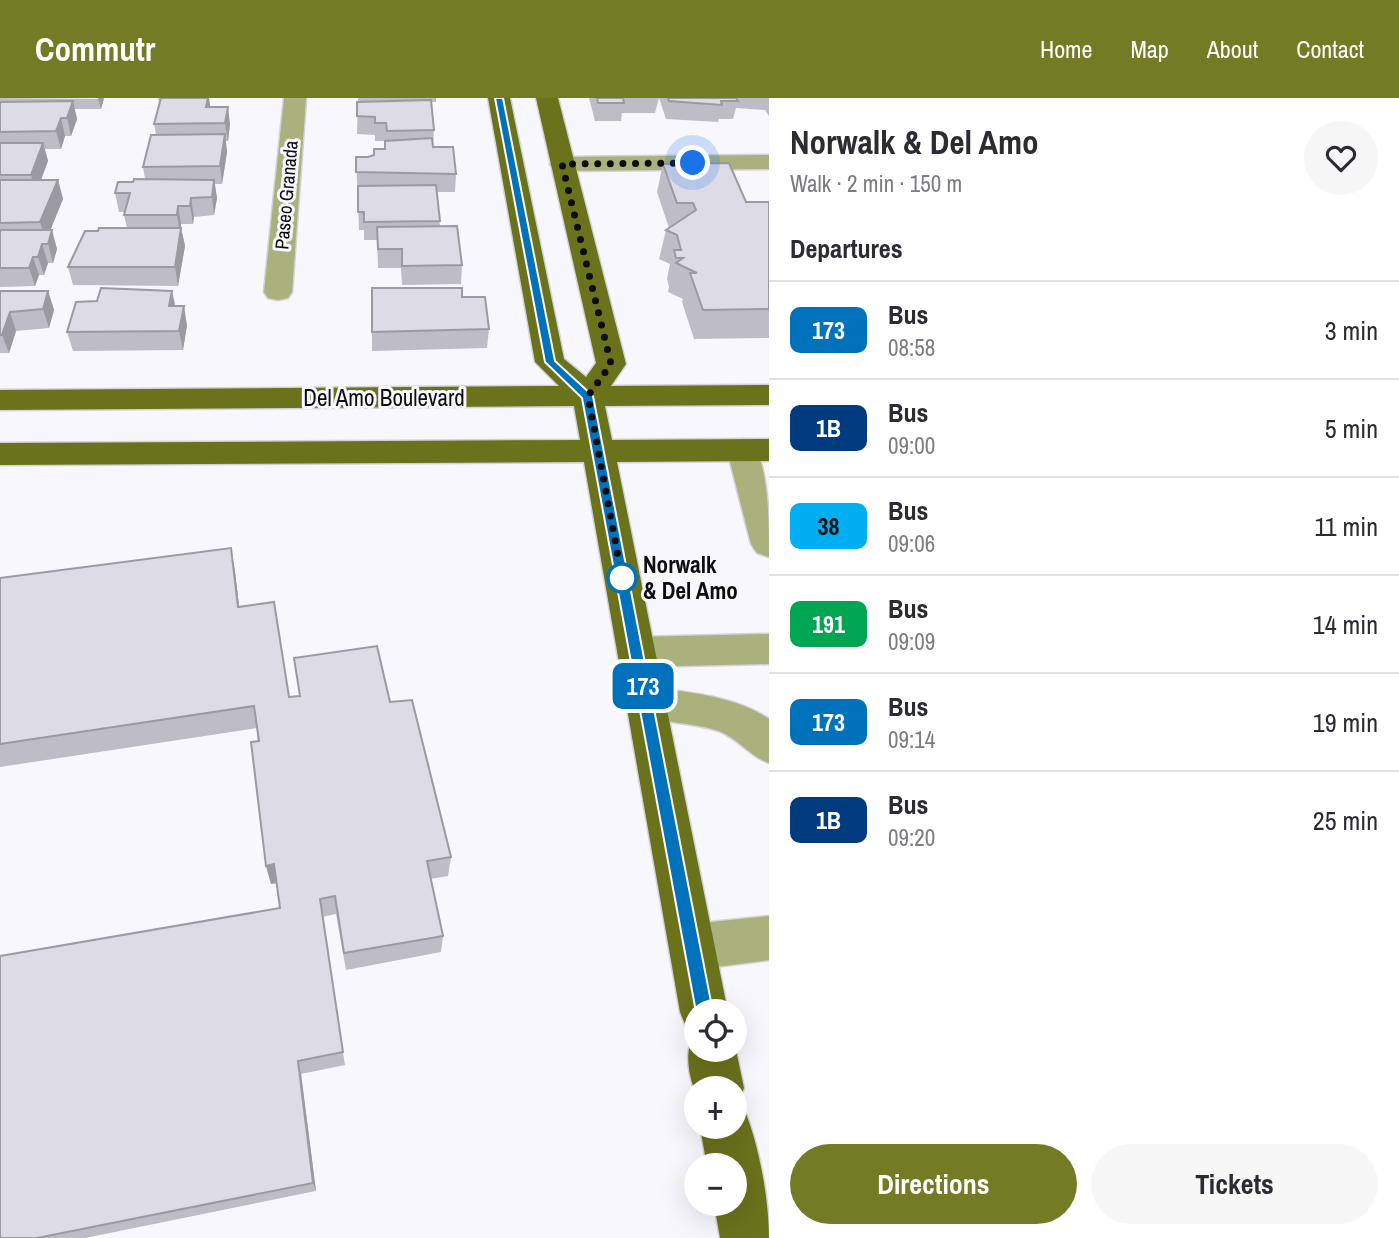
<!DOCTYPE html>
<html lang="en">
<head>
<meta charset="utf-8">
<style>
	body { margin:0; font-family:"Archivo Narrow",sans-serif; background:#f7f7f7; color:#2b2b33; height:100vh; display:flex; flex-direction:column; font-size:26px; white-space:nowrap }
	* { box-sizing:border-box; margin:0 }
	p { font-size:23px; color:#7c7c81 }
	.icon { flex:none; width:38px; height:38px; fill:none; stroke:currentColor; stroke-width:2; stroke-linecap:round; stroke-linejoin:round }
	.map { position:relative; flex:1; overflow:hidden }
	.sheet { display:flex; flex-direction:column; background:#fff; width:630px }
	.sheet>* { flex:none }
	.badge { padding:0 14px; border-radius:10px; font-size:24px; line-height:46px }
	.buttons { position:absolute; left:684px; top:901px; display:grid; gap:14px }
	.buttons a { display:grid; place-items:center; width:63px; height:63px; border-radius:50%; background:#fff; box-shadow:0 7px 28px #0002; font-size:35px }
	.you { position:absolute; width:35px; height:35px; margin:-18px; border:5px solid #fff; border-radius:50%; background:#1a73e8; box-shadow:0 0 0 10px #1a73e833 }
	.map>.badge { position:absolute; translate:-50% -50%; box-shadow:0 0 0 4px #fff }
	h2 { padding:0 21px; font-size:26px; line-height:63px }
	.round { display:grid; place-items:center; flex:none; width:74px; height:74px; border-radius:37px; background:#f7f7f7 }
	.overview { display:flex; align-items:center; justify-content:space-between; height:119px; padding:0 21px }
	h1 { font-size:33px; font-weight:700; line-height:52px }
	.primary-button { display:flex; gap:14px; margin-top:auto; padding:14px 21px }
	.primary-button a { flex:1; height:80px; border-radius:42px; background:#747b25; color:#fff; font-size:28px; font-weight:700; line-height:80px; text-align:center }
	.primary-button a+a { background:#f7f7f7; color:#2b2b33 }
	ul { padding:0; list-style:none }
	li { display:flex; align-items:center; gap:21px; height:98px; padding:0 21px; border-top:2px solid #e1e1e2 }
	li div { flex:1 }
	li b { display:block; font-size:26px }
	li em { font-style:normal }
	li .badge { min-width:77px; font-weight:700; text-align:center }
	header { display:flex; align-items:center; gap:42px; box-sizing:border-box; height:98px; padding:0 35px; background:#747b25; color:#fff }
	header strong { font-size:33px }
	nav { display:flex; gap:38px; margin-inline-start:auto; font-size:24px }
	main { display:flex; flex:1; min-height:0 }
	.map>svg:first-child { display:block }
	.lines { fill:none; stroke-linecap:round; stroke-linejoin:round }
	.minor-casing { stroke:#d2d2d8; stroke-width:3 }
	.major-casing { stroke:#d2d2d8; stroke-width:3 }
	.minor { fill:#aab17d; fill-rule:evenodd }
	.major { fill:#6b721c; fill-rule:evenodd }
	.wall { fill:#bebcc6 }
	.shaded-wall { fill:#9b99a1 }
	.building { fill:#dddbe6; stroke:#9b99a1; stroke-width:2 }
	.line { fill:#0072bc; stroke:#fff; stroke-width:2 }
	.walk { stroke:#0d0d10; stroke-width:7; stroke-dasharray:0 12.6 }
	.stop-dot { fill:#fff; stroke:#0072bc; stroke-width:3.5 }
	.labels { text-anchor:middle; stroke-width:6; stroke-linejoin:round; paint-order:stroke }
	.far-street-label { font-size:19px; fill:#0d0d10; stroke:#f8f7fe }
	.street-label { font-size:23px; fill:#0d0d10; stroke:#f8f7fe }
	.stop-label { font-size:23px; font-weight:bold; fill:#0d0d10; stroke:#f8f7fe; text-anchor:start }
</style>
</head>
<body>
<header>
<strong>Commutr</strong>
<nav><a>Home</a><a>Map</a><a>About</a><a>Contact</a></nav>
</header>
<main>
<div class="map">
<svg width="769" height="1140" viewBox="0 0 769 1140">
	<rect width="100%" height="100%" fill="#f8f7fe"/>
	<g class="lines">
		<defs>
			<g id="minor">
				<polygon points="284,0 306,0 292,194 288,200 278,202 268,200 264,194"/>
				<polygon points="769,57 769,71 562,73 553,71 550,66 553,61 562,59"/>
				<path d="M 743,341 L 754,344 C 769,378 769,421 769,459 L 757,455 L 751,446 L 727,352 L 732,344 Z"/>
				<polygon points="769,536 769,566 636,569 623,565 617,554 623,543 636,539"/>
				<path d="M 646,588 C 688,595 733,597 769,621 L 769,665 C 749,658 739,641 719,633 C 691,624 660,625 632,616 L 626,604 L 632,592 Z"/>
				<polygon points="769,818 769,862 692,872 676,865 669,849 676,833 692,826"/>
			</g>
			<path id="major" d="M 488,0 L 510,0 L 564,261 L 586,279 L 596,265 L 536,0 L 558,0 L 626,266 L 611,288 L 769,287 L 769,307 L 605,308 L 612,342 L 769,341 L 769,363 L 617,364 L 728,914 L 696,914 L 696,952 L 736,952 L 744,990 L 737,1008 L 744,1011 C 759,1046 769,1102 769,1140 L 720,1140 L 714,1106 L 735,1106 L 735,1068 L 707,1068 L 700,1029 L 735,1029 L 735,990 L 696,990 L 696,996 C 688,976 684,953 695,934 L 687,931 L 680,914 L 584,364 L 0,367 L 0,345 L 580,342 L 574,308 L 0,312 L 0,292 L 559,288 L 535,264 Z"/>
		</defs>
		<use href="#minor" class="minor-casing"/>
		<use href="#major" class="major-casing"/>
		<use href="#minor" class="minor"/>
		<use href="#major" class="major"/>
	</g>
	<g class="wall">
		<polygon points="0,0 104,1 101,11 74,11 77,21 71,38 65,38 61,51 45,51 48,63 41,82 58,82 63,101 50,132 57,151 53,165 48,165 44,177 39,177 35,188 0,189"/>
		<polygon points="158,0 209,0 210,9 230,26 228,43 226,43 227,54 222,86 215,86 217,100 214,117 194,119 193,126 181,126 181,130 185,148 178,188 73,187 68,169 98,133 127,130 124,117 125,114 119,114 115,95 133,84 145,81 143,69 156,36 154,26 159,4"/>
		<polygon points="358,0 436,0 436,4 431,4 434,32 433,49 456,76 455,94 437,94 440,129 462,167 461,186 402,187 401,170 378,170 377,142 364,142 364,132 359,132 356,59 368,59 385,51 386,43 375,43 375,37 357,36"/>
		<polygon points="589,0 659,0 655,15 622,15 621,23 595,23"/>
		<polygon points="659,0 769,0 769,18 765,12 736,10 733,21 719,21 718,24 666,21"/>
		<polygon points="663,66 746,104 769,104 769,240 694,241 682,204 683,201 668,194 669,189 667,181 670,166 659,161 666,132 669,130 657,94"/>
		<polygon points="372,190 462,199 489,231 487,250 372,253"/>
		<polygon points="0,193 48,193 54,212 49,230 16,233 9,255 0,255"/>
		<polygon points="175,208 187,227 183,252 73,253 67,234"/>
		<polygon points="235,474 239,508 289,599 390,604 451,759 448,778 430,781 443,838 441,854 346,872 336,816 322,819 345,967 301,976 316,1093 85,1140 0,1140 280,810 276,785 271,786 266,768 257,630 0,669 0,480"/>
	</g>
	<g class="shaded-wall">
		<polygon points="98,0 104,0 101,11"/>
		<polygon points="208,0 209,0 211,15 209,27 206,9"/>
		<polygon points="73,3 77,21 71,38 67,20"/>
		<polygon points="228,9 230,26 228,43 225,25"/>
		<polygon points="61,20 65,38 61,51 56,33"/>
		<polygon points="225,36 227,54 222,86 220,68"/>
		<polygon points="43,45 48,63 36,95 31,77"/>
		<polygon points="58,82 63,101 46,143 40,124"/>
		<polygon points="214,82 217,100 214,117 212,99"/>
		<polygon points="191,100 194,119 193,126 190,108"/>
		<polygon points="178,108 181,126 180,135 177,117"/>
		<polygon points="181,130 185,148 178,188 175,169"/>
		<polygon points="52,132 57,151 53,165 48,146"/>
		<polygon points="42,146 48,165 44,177 38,159"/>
		<polygon points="33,159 39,177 35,188 29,170"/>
		<polygon points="48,193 54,212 49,230 43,211"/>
		<polygon points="172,193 176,211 169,208"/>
		<polygon points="184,208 187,227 183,252 179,233"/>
		<polygon points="10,214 16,233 9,255 2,237"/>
		<polygon points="231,450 235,474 242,532 238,509"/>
		<polygon points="274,766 278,785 271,786 266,768"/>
		<polygon points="298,963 301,976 316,1093 313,1085"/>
	</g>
	<g class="building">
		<polygon points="161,0 208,0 206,9 228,9 225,25 154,26"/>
		<polygon points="597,0 623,0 624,5 598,5"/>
		<polygon points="668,0 736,0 738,3 721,3 722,7 669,3"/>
		<polygon points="431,2 434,32 387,33 386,25 375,25 375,19 357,18 357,4"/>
		<polygon points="73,3 67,20 61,20 56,33 0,34 0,4"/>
		<polygon points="225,36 220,68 143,69 151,37"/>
		<polygon points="432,40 433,49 453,49 456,76 356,74 356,59 368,59 374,57 374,51 385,51 385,43"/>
		<polygon points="0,45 43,45 31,77 0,77"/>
		<polygon points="729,65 746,104 769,104 769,211 703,212 690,175 697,175 676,165 683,160 676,160 674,152 681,152 677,137 666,132 696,112 693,105 677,105 663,66"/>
		<polygon points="134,81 214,82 212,99 191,100 190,108 178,108 177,117 124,117 130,95 115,95 118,84 133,84"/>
		<polygon points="0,82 58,82 40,124 0,125"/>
		<polygon points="436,87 440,123 364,124 364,114 358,114 358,88"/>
		<polygon points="457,128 462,167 402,168 402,151 378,151 377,129"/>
		<polygon points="99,130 181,130 175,169 68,169 85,133 98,133"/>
		<polygon points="0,132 52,132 48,146 42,146 38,159 33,159 29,170 0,170"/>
		<polygon points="101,190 172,193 169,208 184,208 179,233 67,234 76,204 97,203"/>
		<polygon points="372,190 462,190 462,199 485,199 489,231 372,234"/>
		<polygon points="0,193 48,193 43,211 10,214 2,237 0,237"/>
		<polygon points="231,450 238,509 274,504 289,599 300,598 294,560 377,548 390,604 412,602 451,759 427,763 443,838 344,855 335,798 320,801 343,954 298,963 313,1085 37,1140 0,1140 0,858 280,810 274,766 266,768 251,644 259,643 254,608 0,646 0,480"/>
	</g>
	<polygon class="line" points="495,0 503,0 555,263 593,298 713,914 710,920 704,922 698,920 696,914 582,300 545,264"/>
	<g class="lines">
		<polyline class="walk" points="622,480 588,298 611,266 562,66 693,65"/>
	</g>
	<circle class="stop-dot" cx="622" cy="480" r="14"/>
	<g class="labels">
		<g class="far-street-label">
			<text transform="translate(286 97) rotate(-85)" y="7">Paseo Granada</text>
		</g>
		<g class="street-label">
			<text x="384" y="308">Del Amo Boulevard</text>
		</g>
		<g class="stop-label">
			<text x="643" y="475">Norwalk<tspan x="643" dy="26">&amp; Del Amo</tspan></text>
		</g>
	</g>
</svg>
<div class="buttons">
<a><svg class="icon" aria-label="locate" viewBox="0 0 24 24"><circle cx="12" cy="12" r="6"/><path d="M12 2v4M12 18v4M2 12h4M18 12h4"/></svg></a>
<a>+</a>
<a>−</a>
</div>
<div class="you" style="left:693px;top:65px"></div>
<b class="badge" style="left:643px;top:588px;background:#0072bc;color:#fff">173</b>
</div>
<section class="sheet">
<div class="overview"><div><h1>Norwalk &amp; Del Amo</h1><p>Walk · 2 min · 150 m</p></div><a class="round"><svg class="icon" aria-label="heart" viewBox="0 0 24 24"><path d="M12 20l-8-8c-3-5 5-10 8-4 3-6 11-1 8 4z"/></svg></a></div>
<h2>Departures</h2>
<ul>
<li><span class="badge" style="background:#0072bc;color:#fff">173</span><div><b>Bus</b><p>08:58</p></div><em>3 min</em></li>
<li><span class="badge" style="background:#003b80;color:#fff">1B</span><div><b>Bus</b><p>09:00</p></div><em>5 min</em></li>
<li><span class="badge" style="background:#00aff2;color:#111">38</span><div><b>Bus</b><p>09:06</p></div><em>11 min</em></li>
<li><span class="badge" style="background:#00a651;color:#fff">191</span><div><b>Bus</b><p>09:09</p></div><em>14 min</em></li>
<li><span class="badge" style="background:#0072bc;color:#fff">173</span><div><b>Bus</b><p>09:14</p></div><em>19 min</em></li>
<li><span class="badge" style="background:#003b80;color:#fff">1B</span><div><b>Bus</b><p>09:20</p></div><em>25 min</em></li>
</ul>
<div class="primary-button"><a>Directions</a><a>Tickets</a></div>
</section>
</main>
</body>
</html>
